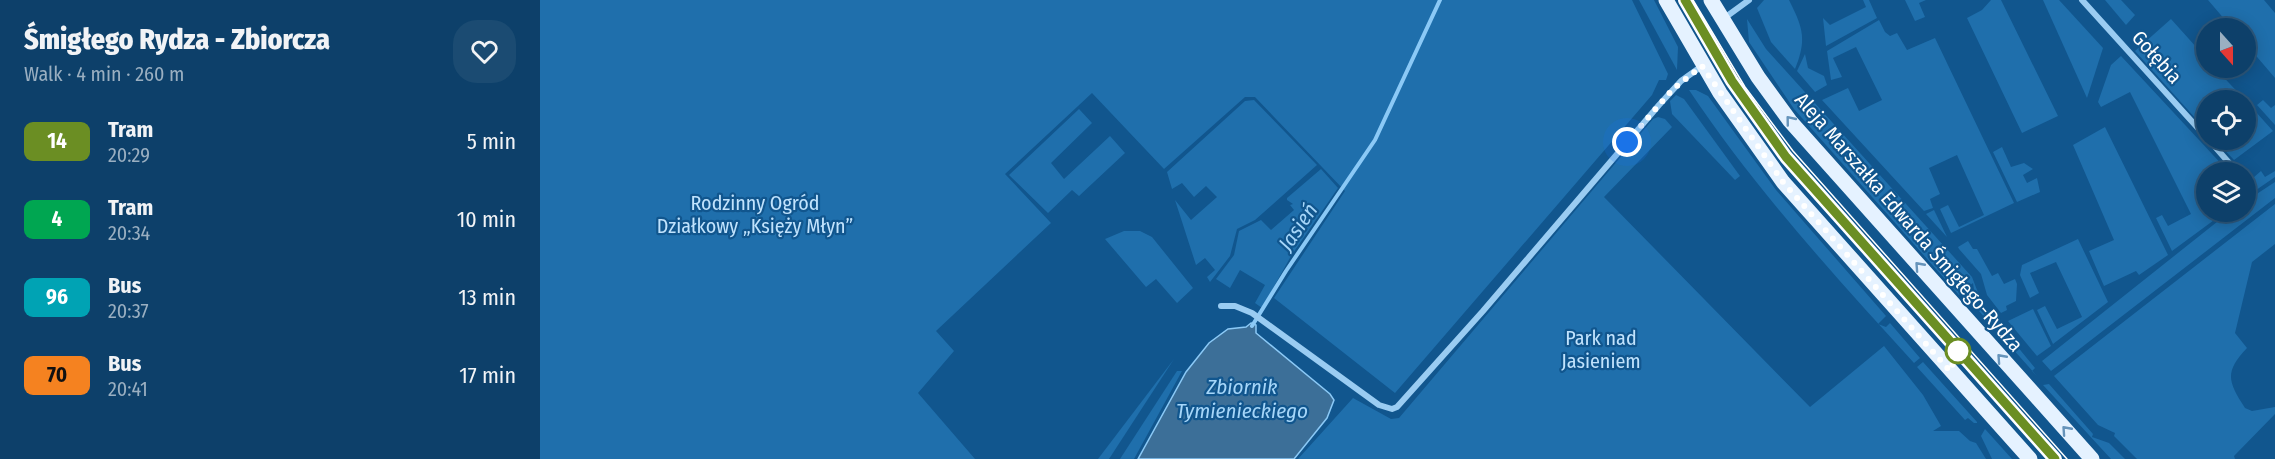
<!DOCTYPE html>
<html lang="en">
<head>
<meta charset="utf-8">
<style>
	body { margin:0; font-family:"Fira Sans Condensed",sans-serif; background:#1b4b72; color:#f1f3f6; height:100vh; display:flex; flex-direction:column; font-size:22px; white-space:nowrap }
	* { box-sizing:border-box; margin:0 }
	p { font-size:20px; color:#9aafc1 }
	.icon { flex:none; width:33px; height:33px; fill:none; stroke:currentColor; stroke-width:2; stroke-linecap:round; stroke-linejoin:round }
	.map { position:relative; flex:1; overflow:hidden }
	.side { display:flex; flex-direction:column; background:#0d406a; width:540px }
	.side>* { flex:none }
	.badge { padding:0 12px; border-radius:9px; font-size:21px; line-height:39px }
	.needle { width:39px; rotate:159deg }
	.tools { position:absolute; left:1656px; top:18px; display:grid; gap:12px }
	.tools a { display:grid; place-items:center; width:60px; height:60px; border-radius:50%; background:#0d406a; box-shadow:0 3px 15px #0003,0 0 0 2px #2d597e; font-size:30px }
	.you { position:absolute; width:30px; height:30px; margin:-15px; border:4px solid #fff; border-radius:50%; background:#1a73e8; box-shadow:0 0 0 9px #1a73e833 }
	.map>.badge { position:absolute; translate:-50% -50%; box-shadow:0 0 0 3px #fff }
	.round { display:grid; place-items:center; flex:none; width:63px; height:63px; border-radius:24px; background:#1b4b72 }
	.headline { display:flex; align-items:center; justify-content:space-between; height:102px; padding:0 24px }
	h1 { font-size:28px; font-weight:800; line-height:45px }
	ul { padding:0; list-style:none }
	li { display:flex; align-items:center; gap:18px; height:78px; padding:0 24px }
	li div { flex:1 }
	li b { display:block; font-size:22px }
	li em { font-style:normal }
	li .badge { min-width:66px; font-weight:700; text-align:center }
	main { display:flex; flex:1; min-height:0 }
	.map>svg:first-child { display:block }
	.green { fill:#1f6fac }
	.water { fill:#3c6f98; stroke:#8bc9f6; stroke-width:1.5 }
	.lines { fill:none; stroke-linecap:round; stroke-linejoin:round }
	.stream { stroke:#8bc9f6; stroke-width:4 }
	.street { stroke:#9accf2; stroke-width:6 }
	.primary { stroke:#e5f2ff; stroke-width:15 }
	.tram { stroke:#fff; stroke-width:1.5 }
	.oneway { stroke:#6694bb }
	.line-casing { stroke:#fff; stroke-width:14 }
	.line { stroke:#6b8e23; stroke-width:9 }
	.walk { stroke:#fff; stroke-width:6; stroke-dasharray:0 10.8 }
	.stop-dot { fill:#fff; stroke:#6b8e23; stroke-width:3 }
	.labels { text-anchor:middle; stroke-width:4.5; stroke-linejoin:round; paint-order:stroke }
	.street-label { font-size:20px; fill:#fff; stroke:#11568e }
	.park-label { font-size:20px; fill:#c1e3fd; stroke:#11568e }
	.water-label { font-size:21px; font-style:italic; fill:#a6d6f9; stroke:#11568e }
</style>
</head>
<body>
<main>
<section class="side">
<div class="headline"><div><h1>Śmigłego Rydza - Zbiorcza</h1><p>Walk · 4 min · 260 m</p></div><a class="round"><svg class="icon" aria-label="heart" viewBox="0 0 24 24"><path d="M12 20l-8-8c-3-5 5-10 8-4 3-6 11-1 8 4z"/></svg></a></div>
<ul>
<li><span class="badge" style="background:#6b8e23;color:#fff">14</span><div><b>Tram</b><p>20:29</p></div><em>5 min</em></li>
<li><span class="badge" style="background:#00a651;color:#fff">4</span><div><b>Tram</b><p>20:34</p></div><em>10 min</em></li>
<li><span class="badge" style="background:#00a3b4;color:#fff">96</span><div><b>Bus</b><p>20:37</p></div><em>13 min</em></li>
<li><span class="badge" style="background:#f58220;color:#111">70</span><div><b>Bus</b><p>20:41</p></div><em>17 min</em></li>
</ul>
</section>
<div class="map">
<svg width="1735" height="459" viewBox="0 0 1735 459">
	<rect width="100%" height="100%" fill="#11568e"/>
	<g class="green">
		<polygon points="0,0 1092,0 1128,74 1126,80 1119,80 1112,95 855,393 734,298 805,191 715,97 705,97 624,169 552,93 465,174 511,223 396,331 414,351 378,393 435,459 0,459"/>
		<polygon points="1099,0 1114,0 1138,47 1137,70"/>
		<path d="M 1224,0 L 1249,0 C 1263,28 1267,39 1255,69 L 1231,42 L 1217,8 Z"/>
		<polygon points="1323,0 1329,0 1337,18 1286,46 1283,18 1290,25 1326,7"/>
		<polygon points="1365,0 1386,0 1379,3 1385,17 1375,21"/>
		<polygon points="1451,0 1461,0 1518,116 1482,133 1427,18 1442,10"/>
		<polygon points="1503,0 1519,0 1563,48 1547,98"/>
		<polygon points="1565,0 1581,0 1595,15 1586,25"/>
		<polygon points="1668,0 1724,0 1735,13 1735,78 1706,44 1706,28 1692,28"/>
		<polygon points="1207,19 1226,49 1432,277 1442,303 1436,308 1430,302 1435,296 1433,283 1419,295 1254,109 1209,42"/>
		<polygon points="1631,19 1666,58 1666,68 1675,68 1705,100 1666,100 1666,130 1595,51"/>
		<polygon points="1339,20 1345,32 1350,36 1357,33 1367,50 1395,38 1474,203 1411,233 1400,209 1408,205 1419,227 1444,215 1417,155 1389,168 1400,194 1390,199 1393,208 1384,211 1282,100 1308,88 1319,111 1342,100 1316,47 1293,58 1302,77 1291,80 1287,51"/>
		<polygon points="1265,54 1268,68 1284,76 1287,85 1275,92 1257,71"/>
		<polygon points="1581,56 1686,169 1684,172 1666,172 1666,212 1685,212 1632,251 1616,218 1622,215 1628,226 1651,214 1590,92 1561,107 1558,102 1571,65"/>
		<path d="M 1149,90 L 1156,90 L 1168,96 L 1236,190 L 1346,316 L 1338,324 L 1346,327 L 1350,323 L 1380,358 L 1374,363 C 1294,275 1215,189 1149,90 Z"/>
		<polygon points="1136,95 1144,99 1200,176 1195,180 1132,114 1130,101"/>
		<polygon points="714,100 777,165 715,220 697,229 690,256 670,282 667,277 675,270 665,258 656,265 635,200 651,220 677,197 666,186 654,197 642,183 632,189 627,172 705,101"/>
		<polygon points="1723,100 1731,108 1735,105 1735,125 1717,105"/>
		<polygon points="1706,101 1733,131 1694,160 1675,140 1706,140"/>
		<polygon points="539,109 552,123 511,163 524,179 570,136 585,153 539,196 532,190 508,213 469,175"/>
		<polygon points="1118,117 1125,119 1132,127 1064,197 1270,407 1344,346 1383,395 1401,426 1393,431 1419,431 1430,441 1436,443 1446,459 758,459 813,398 851,419 859,418 1113,119"/>
		<polygon points="1565,127 1628,255 1599,275 1596,271 1564,286 1549,251 1574,240 1533,145"/>
		<polygon points="1462,147 1471,167 1484,163 1493,169 1483,175 1487,183 1497,178 1500,192 1477,202 1453,152"/>
		<polygon points="781,169 798,188 751,256 722,308 715,303 725,285 700,270 690,288 676,279 694,255 699,231 721,220 731,230 754,210 750,205 753,204 747,200 747,198"/>
		<polygon points="1721,171 1725,177 1735,171 1735,177 1706,197 1706,184"/>
		<polygon points="1735,182 1735,198 1511,371 1502,361 1687,214 1691,212 1706,212 1706,201"/>
		<path d="M 1735,204 L 1735,244 L 1712,262 L 1695,333 L 1707,348 C 1684,372 1688,382 1705,408 L 1712,411 L 1735,407 L 1735,414 L 1694,456 L 1695,459 L 1597,459 L 1574,436 L 1575,433 L 1558,425 L 1514,376 Z"/>
		<polygon points="1394,210 1407,237 1386,214"/>
		<polygon points="584,231 600,231 612,237 653,288 637,303 616,279 606,287 565,239"/>
		<polygon points="1538,239 1568,302 1513,344 1497,310 1505,306 1517,329 1542,317 1516,262 1490,273 1499,293 1490,298 1480,275 1482,265"/>
		<polygon points="1428,241 1433,249 1437,249 1452,276 1458,273 1464,284 1475,279 1477,284 1476,301 1466,306 1467,310 1461,313 1447,295 1441,274 1419,249 1418,247"/>
		<polygon points="1444,306 1495,368 1492,371 1497,376 1439,311"/>
		<polygon points="1493,309 1511,346 1497,356 1468,321"/>
		<polygon points="634,359 569,459 558,459"/>
		<polygon points="1383,362 1437,422 1437,423 1434,423 1428,418 1425,420 1377,367"/>
		<polygon points="637,371 642,371 594,459 580,459"/>
		<polygon points="1509,384 1553,434 1552,437 1569,443 1585,459 1571,459 1503,385"/>
		<polygon points="1445,429 1472,459 1452,459 1441,436"/>
	</g>
	<polygon class="water" points="711,323 716,325 716,333 790,394 794,400 787,418 754,459 598,459 646,372 669,343 688,329 706,327"/>
	<g class="lines">
		<polyline class="stream" points="712,326 746,271 835,140 900,0"/>
		<g class="street">
			<polyline points="1542,0 1666,137"/>
			<polyline points="1183,19 1209,0"/>
			<polyline points="1669,140 1691,165"/>
			<polyline points="681,306 695,306 712,313 839,405 852,409 857,407 943,311 1119,105 1141,81 1162,66"/>
		</g>
		<g class="primary">
			<polyline points="1126,0 1180,93 1243,182 1490,459"/>
			<polyline points="1171,0 1218,77 1250,121 1552,459"/>
		</g>
		<g class="tram">
			<polyline points="1153,0 1205,87 1253,151 1527,459"/>
			<polyline points="1418,352 1484,425"/>
		</g>
	</g>
	<defs><path id="oneway-chevron" d="M-2-3.5L2.5 0L-2 3.5" fill="none" stroke-width="1.6" stroke-linecap="round" stroke-linejoin="round" transform="scale(1.5)"/></defs>
	<g class="oneway">
		<use href="#oneway-chevron" transform="translate(1250 120) rotate(-129)"/>
		<use href="#oneway-chevron" transform="translate(1379 266) rotate(-132)"/>
		<use href="#oneway-chevron" transform="translate(1461 358) rotate(-132)"/>
		<use href="#oneway-chevron" transform="translate(1526 430) rotate(-132)"/>
	</g>
	<g class="lines">
		<defs>
			<polyline id="line" points="1145,0 1192,81 1246,157 1515,459"/>
		</defs>
		<use href="#line" class="line-casing"/>
		<use href="#line" class="line"/>
		<polyline class="walk" points="1087,142 1133,89 1162,66 1243,182 1410,371 1418,351"/>
	</g>
	<circle class="stop-dot" cx="1418" cy="351" r="12"/>
	<g class="labels">
		<g class="street-label">
			<text transform="translate(1617 57) rotate(48)" y="7">Gołębia</text>
			<text transform="translate(1369 222) rotate(49)" y="7">Aleja Marszałka Edwarda Śmigłego-Rydza</text>
		</g>
		<g class="park-label">
			<text x="215" y="210">Rodzinny Ogród<tspan x="215" dy="23">Działkowy „Księży Młyn”</tspan></text>
			<text x="1061" y="345">Park nad<tspan x="1061" dy="23">Jasieniem</tspan></text>
		</g>
		<g class="water-label">
			<text transform="translate(758 227) rotate(-56)" y="7">Jasień</text>
			<text x="702" y="394">Zbiornik<tspan x="702" dy="24">Tymienieckiego</tspan></text>
		</g>
	</g>
</svg>
<div class="tools">
<a><svg class="needle" viewBox="-14 -14 28 28"><path d="M0-13l5 13h-10z" fill="#e53935"/><path d="M0 13l5-13h-10z" fill="#9aafc1"/></svg></a>
<a><svg class="icon" aria-label="locate" viewBox="0 0 24 24"><circle cx="12" cy="12" r="6"/><path d="M12 2v4M12 18v4M2 12h4M18 12h4"/></svg></a>
<a><svg class="icon" aria-label="layers" viewBox="0 0 24 24"><path d="M12 4l9 5-9 5-9-5zM3 14l9 5 9-5"/></svg></a>
</div>
<div class="you" style="left:1087px;top:142px"></div>
</div>
</main>
</body>
</html>
